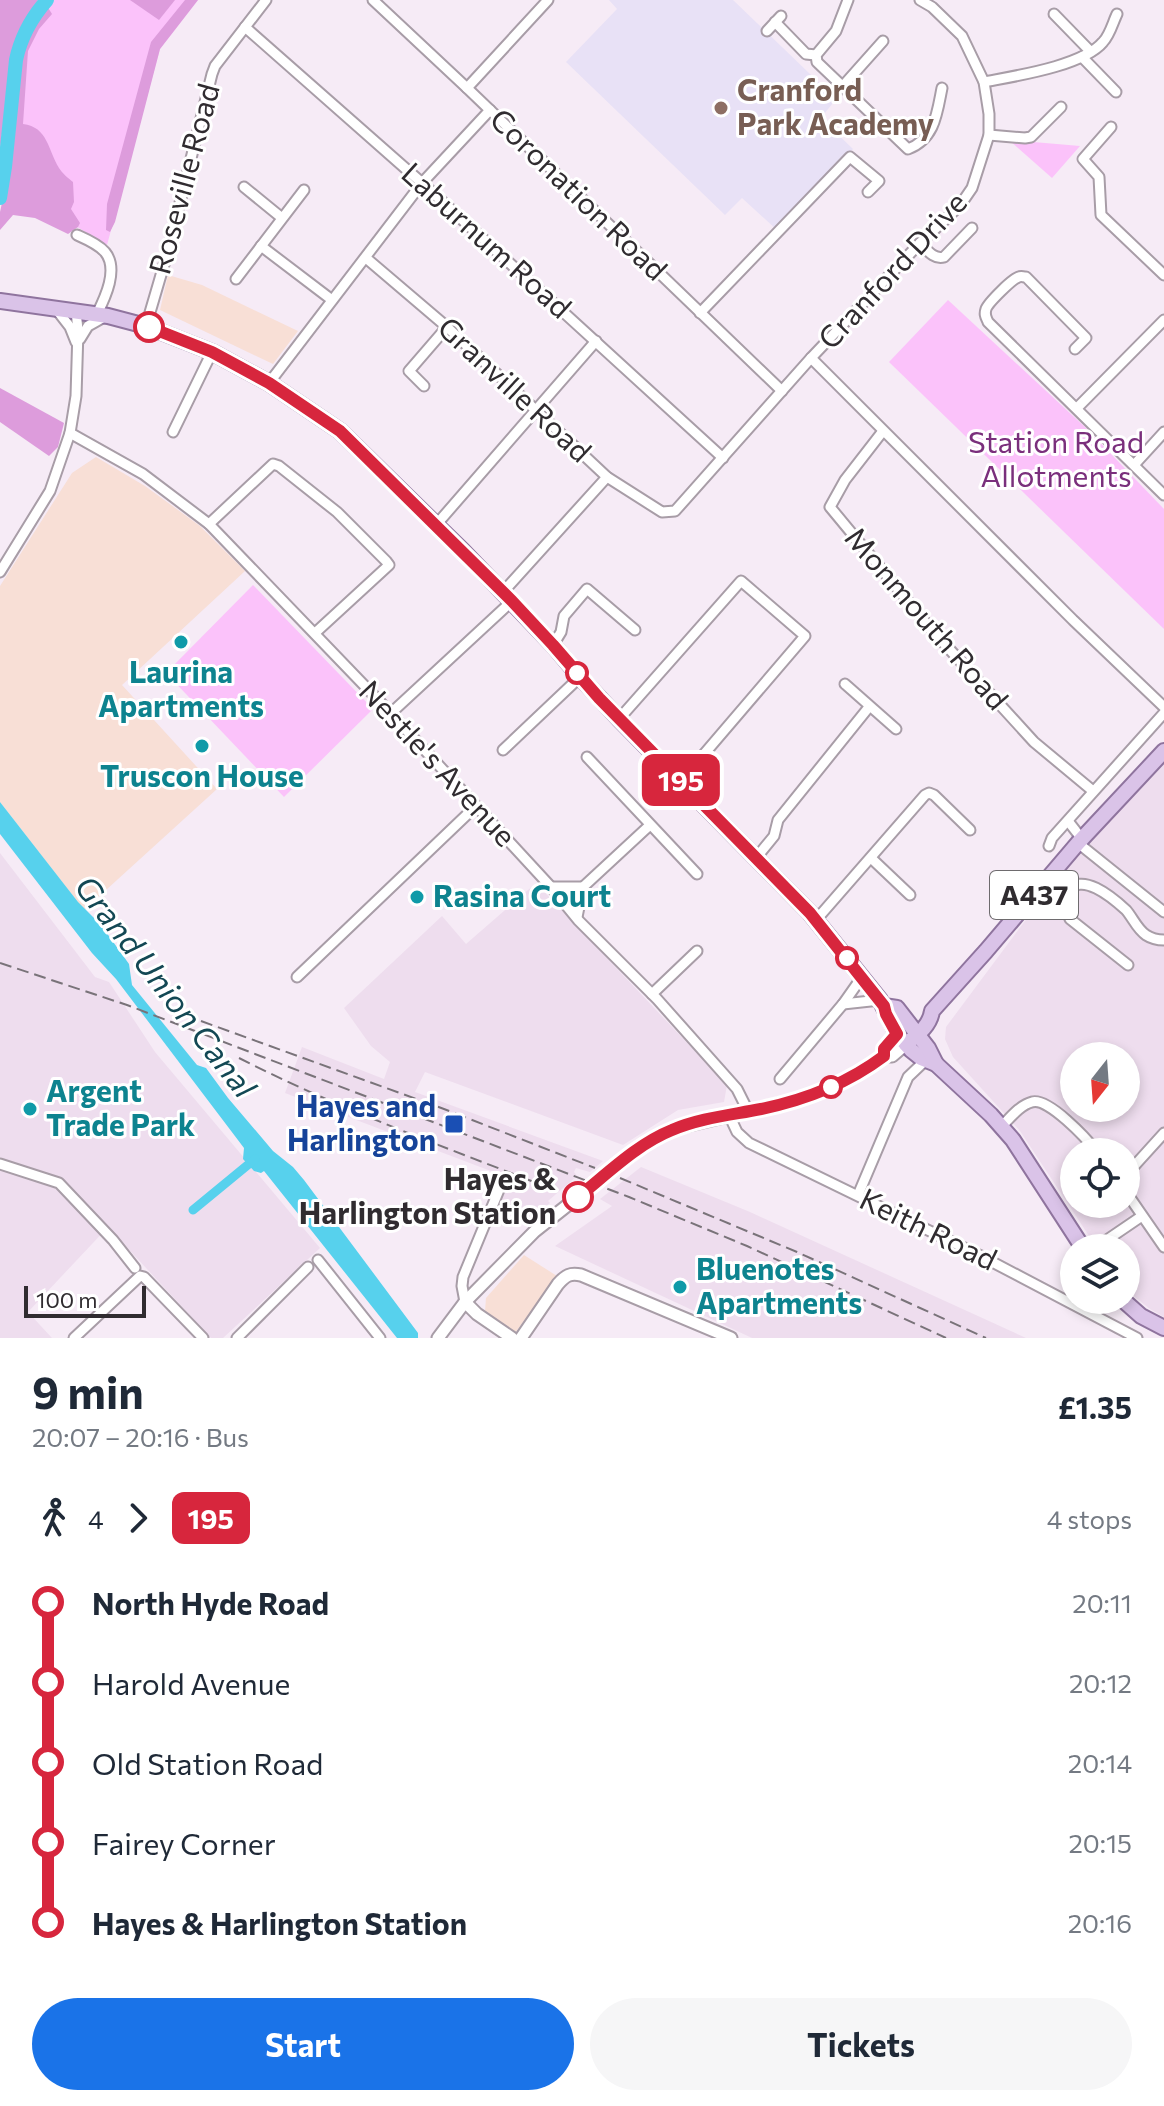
<!DOCTYPE html>
<html lang="en">
<head>
<meta charset="utf-8">
<style>
	body { margin:0; font-family:Commissioner,sans-serif; background:#f6f6f7; color:#1f2937; height:100vh; display:flex; flex-direction:column; font-size:30px; white-space:nowrap }
	* { box-sizing:border-box; margin:0 }
	p { font-size:26px; color:#747a83 }
	.icon { flex:none; width:44px; height:44px; fill:none; stroke:currentColor; stroke-width:2; stroke-linecap:round; stroke-linejoin:round }
	.map { position:relative; height:1338px; overflow:hidden }
	.panel { display:flex; flex-direction:column; background:#fff; flex:1 }
	.panel>* { flex:none }
	.badge { padding:0 16px; border-radius:12px; font-size:28px; line-height:52px }
	.needle { width:52px; rotate:197deg }
	.controls { position:absolute; left:1060px; top:1042px; display:grid; gap:16px }
	.controls a { display:grid; place-items:center; width:80px; height:80px; border-radius:50%; background:#fff; box-shadow:0 4px 12px #0003; font-size:40px }
	.scale { position:absolute; left:24px; bottom:20px; width:122px; box-sizing:border-box; padding-left:8px; border:4px solid #302c30; border-top:0; font-size:22px; line-height:28px; white-space:nowrap; color:#302c30; -webkit-text-stroke:6px #fff; paint-order:stroke }
	.map>.badge { position:absolute; translate:-50% -50%; box-shadow:0 0 0 4px #fff }
	.legs { display:flex; align-items:center; gap:12px; height:88px; padding:0 32px; font-size:26px }
	.legs p { margin-inline-start:auto }
	.summary { display:flex; align-items:center; justify-content:space-between; height:136px; padding:0 32px }
	h1 { font-size:44px; font-weight:700; line-height:60px }
	.primary-button { display:flex; gap:16px; margin-top:auto; padding:16px 32px }
	.primary-button a { flex:1; height:92px; border-radius:48px; background:#1a73e8; color:#fff; font-size:32px; font-weight:700; line-height:92px; text-align:center }
	.primary-button a+a { background:#f6f6f7; color:#1f2937 }
	ul { padding:0 32px; list-style:none }
	li { display:flex; align-items:center; gap:28px; height:80px; font-size:30px }
	li i { display:grid; place-items:center; width:12px; height:100%; margin:0 10px; background:currentColor }
	li i::after { content:''; width:20px; height:20px; margin:-10px; border:6px solid; border-radius:50%; background:#fff }
	li p { margin-inline-start:auto }
	li:first-child i { background:linear-gradient(#0000 50%,currentColor 0) }
	li:last-child i { background:linear-gradient(currentColor 50%,#0000 0) }
	.map>svg:first-child { display:block }
	.commercial { fill:#f8dfd6 }
	.built { fill:#ede; fill-rule:evenodd }
	.education { fill:#e8e1f6 }
	.green { fill:#fbc2fa }
	.forest { fill:#dd9cdc }
	.water { fill:#57d1ed }
	.lines { fill:none; stroke-linecap:round; stroke-linejoin:round }
	.canal { stroke:#57d1ed; stroke-width:9 }
	.river { stroke:#57d1ed; stroke-width:14 }
	.minor-casing { stroke:#a89da7; stroke-width:13 }
	.tertiary-casing { stroke:#a89da7; stroke-width:15 }
	.primary-casing { stroke:#8f749e; stroke-width:18 }
	.minor { stroke:#fff; stroke-width:9 }
	.tertiary { stroke:#fff; stroke-width:11 }
	.primary { stroke:#dac3e8; stroke-width:14 }
	.rail { stroke:#797379; stroke-width:2; stroke-dasharray:12 6; stroke-linecap:butt }
	.tertiary-bridge-casing { stroke:#a89da7; stroke-width:15; stroke-linecap:butt }
	.tertiary-bridge { stroke:#fff; stroke-width:11 }
	.line-1-casing { stroke:#fff; stroke-width:18 }
	.line-1 { stroke:#d7263d; stroke-width:12 }
	.education-dot { fill:#8d6e63; stroke:#fff; stroke-width:3 }
	.stop-1-dot { fill:#fff; stroke:#d7263d; stroke-width:4 }
	.culture-dot { fill:#0f9aa8; stroke:#fff; stroke-width:3 }
	.transit-dot { fill:#1a4fb4; stroke:#fff; stroke-width:3 }
	.labels { text-anchor:middle; stroke-width:6; stroke-linejoin:round; paint-order:stroke }
	.shield { fill:#fff; stroke:#6e6b6e; stroke-width:2 }
	.shield-label { font-size:28px; font-weight:bold; fill:#302c30 }
	.education-label { font-size:30px; font-weight:bold; fill:#785e54; stroke:#fff; text-anchor:start }
	.street-label { font-size:30px; fill:#302c30; stroke:#fff }
	.park-label { font-size:30px; fill:#7a2f7c; stroke:#fff }
	.culture-label { font-size:30px; font-weight:bold; fill:#0d838f; stroke:#fff; text-anchor:start }
	.transit-label { font-size:30px; font-weight:bold; fill:#164399; stroke:#fff; text-anchor:end }
	.stop-label { font-size:30px; font-weight:bold; fill:#302c30; stroke:#fff; text-anchor:end }
	.water-label { font-size:32px; font-style:italic; fill:#134854; stroke:#fff }
</style>
</head>
<body>
<div class="map">
<svg width="1164" height="1338" viewBox="0 0 1164 1338">
	<rect width="100%" height="100%" fill="#f6ebf6"/>
	<g class="commercial">
		<polygon points="168,275 202,285 298,331 273,364 160,310"/>
		<polygon points="96,457 145,486 200,526 245,571 122,685 217,789 84,910 0,802 0,586 72,473"/>
		<polygon points="524,1255 557,1276 515,1333 485,1311 486,1298"/>
	</g>
	<g class="built">
		<path d="M 1164,759 L 1164,1317 L 1150,1309 L 1126,1290 L 1126,1248 L 1097,1248 L 1020,1131 L 953,1057 L 945,1039 L 946,1027 L 1077,851 ZM 1074,1056 L 1126,1056 L 1126,1108 L 1074,1108 ZM 1074,1152 L 1126,1152 L 1126,1204 L 1074,1204 Z"/>
		<polygon points="0,853 95,977 109,982 155,1052 320,1248 223,1338 211,1338 108,1227 28,1312 52,1338 0,1338"/>
		<polygon points="536,883 727,1085 724,1102 678,1110 623,1145 425,1072 415,1092 603,1161 590,1172 576,1168 574,1172 577,1176 548,1201 550,1203 530,1219 496,1206 504,1185 511,1188 512,1185 515,1185 517,1181 285,1093 302,1047 384,1079 390,1062 371,1046 344,1008 442,916 466,944"/>
		<polygon points="641,1167 750,1212 1026,1338 752,1338 555,1246 612,1206 600,1199"/>
	</g>
	<polygon class="education" points="609,0 733,0 836,99 821,118 853,149 778,231 742,198 725,215 566,62 617,9"/>
	<g class="green">
		<polygon points="52,0 198,0 160,49 107,245 6,184 21,47 28,33"/>
		<polygon points="1009,140 1080,146 1052,178"/>
		<polygon points="948,300 1086,428 1164,509 1164,629 889,362"/>
		<polygon points="253,585 373,709 284,797 166,673"/>
	</g>
	<g class="forest">
		<polygon points="0,0 38,0 19,31 11,56 0,151"/>
		<polygon points="130,0 175,0 159,20"/>
		<polygon points="185,0 198,0 160,49 115,222 110,232 106,230 107,204 151,42"/>
		<path d="M 47,6 L 52,14 L 39,29 L 28,51 L 23,124 C 48,127 48,150 59,168 C 62,173 68,178 73,182 L 74,202 L 71,209 L 80,223 L 78,227 L 68,234 L 35,218 L 13,215 L 0,230 L 0,212 L 6,184 L 21,47 L 28,33 Z"/>
		<polygon points="0,388 64,423 58,447 49,456 0,422"/>
	</g>
	<polygon class="water" points="0,802 78,902 101,925 129,964 132,985 197,1065 206,1068 228,1098 273,1151 293,1167 304,1180 418,1333 418,1338 397,1338 268,1176 264,1171 261,1173 254,1171 243,1159 244,1148 116,979 92,953 0,834"/>
	<g class="lines">
		<polyline class="canal" points="193,1210 255,1159"/>
		<path class="river" d="M 0,198 L 5,167 L 16,60 C 21,36 31,18 47,0"/>
		<defs>
			<g id="minor">
				<polyline points="373,0 467,88 782,391"/>
				<path d="M 848,0 L 836,31 L 816,55 L 817,62 L 908,149 C 935,139 937,113 942,88"/>
				<polyline points="1054,14 1090,51"/>
				<polyline points="775,22 806,54 816,55"/>
				<polyline points="245,27 422,183 723,458"/>
				<polyline points="767,31 781,16"/>
				<polyline points="1082,57 1116,92"/>
				<path d="M 984,82 C 1015,76 1083,66 1103,42 C 1110,35 1113,22 1117,14"/>
				<polyline points="842,87 883,41"/>
				<polyline points="467,88 548,0"/>
				<polyline points="1111,127 1083,159 1099,177 1101,215 1164,275"/>
				<polyline points="989,135 1025,138 1031,137 1061,107"/>
				<polyline points="244,187 282,218"/>
				<path d="M 77,235 C 86,239 98,244 105,252 C 119,269 105,298 97,314"/>
				<path d="M 920,243 C 927,250 934,260 944,257 L 972,228"/>
				<polyline points="261,246 332,300"/>
				<polyline points="366,258 447,327 607,477 662,512 675,511 811,358 920,243 947,218 961,204 972,188 989,135 989,114 984,82 962,36 932,7 920,0"/>
				<polyline points="236,279 304,190"/>
				<polyline points="56,309 70,327 76,342"/>
				<polyline points="700,313 850,157 879,181 868,192"/>
				<polyline points="146,326 168,251 212,74 215,66 266,0"/>
				<polyline points="80,339 88,326 104,317"/>
				<path d="M 1075,349 L 1086,338 L 1026,277 C 1023,277 1021,276 1019,277 C 1013,278 988,303 986,309 C 984,315 986,317 988,322 L 1164,495"/>
				<polyline points="811,358 1073,620 1164,707"/>
				<polyline points="269,383 422,183 490,110"/>
				<polyline points="424,386 409,371 447,327"/>
				<polyline points="1077,408 1164,320"/>
				<polyline points="883,431 845,480 830,507 931,629 1034,742 1093,791"/>
				<polyline points="173,432 212,352"/>
				<polyline points="70,433 143,474 209,524 385,707 551,887 578,920 657,999 737,1089 748,1111"/>
				<polyline points="1134,465 1164,432"/>
				<polyline points="209,524 273,464 279,466 337,512 386,561 389,565 315,633"/>
				<polyline points="436,525 596,341"/>
				<polyline points="0,572 50,491 70,433 76,396 78,330 76,311"/>
				<polyline points="503,592 607,477"/>
				<polyline points="553,645 561,632 564,616 587,589 635,630"/>
				<polyline points="845,684 896,729"/>
				<polyline points="390,714 512,601"/>
				<polyline points="619,719 741,581 805,636 681,781"/>
				<polyline points="503,750 580,677"/>
				<polyline points="587,757 697,874"/>
				<polyline points="1068,821 1082,839"/>
				<polyline points="1078,843 1164,912"/>
				<polyline points="1049,846 1052,838 1164,713"/>
				<polyline points="756,858 774,836 778,820 869,707"/>
				<polyline points="871,858 910,895"/>
				<polyline points="551,887 583,887"/>
				<polyline points="577,917 583,887 650,825"/>
				<polyline points="816,920 925,795 929,793 934,795 970,830"/>
				<path d="M 1128,965 L 1070,919 C 1067,911 1063,902 1067,894 C 1079,869 1113,898 1126,910 C 1133,918 1137,929 1146,935 C 1152,939 1157,940 1164,940"/>
				<polyline points="297,977 476,806"/>
				<polyline points="652,994 697,951"/>
				<polyline points="843,1004 880,1000"/>
				<polyline points="780,1079 843,1004 862,977"/>
				<polyline points="729,1115 737,1132 749,1143 979,1255 1137,1338"/>
				<path d="M 1001,1127 C 1010,1118 1020,1105 1032,1102 C 1048,1097 1087,1139 1097,1152"/>
				<polyline points="0,1164 59,1183 113,1240 135,1268"/>
				<polyline points="1126,1175 1164,1133"/>
				<polyline points="1126,1192 1164,1247"/>
				<polyline points="858,1195 908,1077 929,1057"/>
				<polyline points="1095,1248 1142,1216"/>
				<polyline points="318,1260 380,1338"/>
				<polyline points="465,1302 462,1286 463,1277 501,1185"/>
				<polyline points="74,1338 140,1276 144,1277 203,1338"/>
				<polyline points="237,1338 308,1267"/>
			</g>
			<g id="tertiary">
				<polyline points="884,1056 884,1049 897,1034"/>
				<polyline points="617,1166 644,1145 673,1129 804,1098 856,1075 884,1056 892,1056 906,1044"/>
				<polyline points="465,1302 477,1314 512,1338"/>
				<polyline points="438,1338 465,1302 535,1231 588,1189"/>
				<path d="M 521,1338 L 558,1284 C 566,1275 570,1273 581,1275 L 731,1338"/>
			</g>
			<g id="primary">
				<polyline points="0,301 108,316 146,326 212,352 269,383 340,431 463,551 553,645 580,677 619,719 810,913 880,1000 897,1034 911,1050 921,1058 936,1064 991,1115 1013,1140 1083,1248"/>
				<polyline points="884,1006 897,1008 928,1048 936,1064"/>
				<path d="M 906,1044 C 917,1035 930,1026 932,1011 L 986,951 L 1078,843 L 1164,751"/>
				<polyline points="1123,1300 1141,1316 1164,1328"/>
			</g>
		</defs>
		<use href="#minor" class="minor-casing"/>
		<use href="#tertiary" class="tertiary-casing"/>
		<use href="#primary" class="primary-casing"/>
		<use href="#minor" class="minor"/>
		<use href="#tertiary" class="tertiary"/>
		<use href="#primary" class="primary"/>
		<g class="rail">
			<polyline points="0,963 127,1005 629,1197 747,1246 946,1338"/>
			<polyline points="201,1021 444,1109 595,1168"/>
			<path d="M 239,1058 C 335,1107 434,1143 534,1182"/>
			<polyline points="620,1178 797,1252 986,1338"/>
		</g>
		<defs>
			<polyline id="tertiary-bridge" points="588,1189 617,1166"/>
		</defs>
		<use href="#tertiary-bridge" class="tertiary-bridge-casing"/>
		<use href="#tertiary-bridge" class="tertiary-bridge"/>
	</g>
	<g class="lines">
		<defs>
			<path id="line-1" d="M 149,327 L 212,352 L 269,383 L 340,431 L 512,601 L 553,645 L 599,698 L 810,913 L 884,1006 L 886,1014 L 897,1034 L 884,1049 L 884,1056 C 848,1083 805,1100 761,1109 C 731,1115 700,1118 672,1130 C 637,1144 607,1174 578,1197"/>
		</defs>
		<use href="#line-1" class="line-1-casing"/>
		<use href="#line-1" class="line-1"/>
	</g>
	<circle class="education-dot" cx="721" cy="108" r="8"/>
	<g class="stop-1-dot">
		<circle cx="149" cy="327" r="14"/>
		<circle cx="577" cy="673" r="10"/>
		<circle cx="847" cy="958" r="10"/>
		<circle cx="831" cy="1087" r="10"/>
		<circle cx="578" cy="1197" r="14"/>
	</g>
	<g class="culture-dot">
		<circle cx="181" cy="642" r="8"/>
		<circle cx="202" cy="746" r="8"/>
		<circle cx="417" cy="897" r="8"/>
		<circle cx="30" cy="1109" r="8"/>
		<circle cx="680" cy="1287" r="8"/>
	</g>
	<rect class="transit-dot" x="444" y="1114" width="20" height="20" rx="4"/>
	<g class="labels">
		<rect class="shield" x="990" y="871" width="88" height="48" rx="6"/>
		<g class="shield-label">
			<text x="1034" y="905">A437</text>
		</g>
		<g class="education-label">
			<text x="737" y="101">Cranford<tspan x="737" dy="34">Park Academy</tspan></text>
		</g>
		<g class="street-label">
			<text transform="translate(185 179) rotate(-75)" y="10">Roseville Road</text>
			<text transform="translate(578 195) rotate(44)" y="10">Coronation Road</text>
			<text transform="translate(486 241) rotate(42)" y="10">Laburnum Road</text>
			<text transform="translate(893 271) rotate(-47)" y="10">Cranford Drive</text>
			<text transform="translate(514 390) rotate(43)" y="10">Granville Road</text>
			<text transform="translate(926 619) rotate(49)" y="10">Monmouth Road</text>
			<text transform="translate(437 764) rotate(47)" y="10">Nestle's Avenue</text>
			<text transform="translate(928 1230) rotate(26)" y="10">Keith Road</text>
		</g>
		<g class="park-label">
			<text x="1056" y="453">Station Road<tspan x="1056" dy="34">Allotments</tspan></text>
		</g>
		<g class="culture-label">
			<text x="181" y="683" text-anchor="middle">Laurina<tspan x="181" dy="34">Apartments</tspan></text>
			<text x="202" y="787" text-anchor="middle">Truscon House</text>
			<text x="433" y="907">Rasina Court</text>
			<text x="46" y="1102">Argent<tspan x="46" dy="34">Trade Park</tspan></text>
			<text x="696" y="1280">Bluenotes<tspan x="696" dy="34">Apartments</tspan></text>
		</g>
		<g class="transit-label">
			<text x="436" y="1117">Hayes and<tspan x="436" dy="34">Harlington</tspan></text>
		</g>
		<g class="stop-label">
			<text x="556" y="1190">Hayes &amp;<tspan x="556" dy="34">Harlington Station</tspan></text>
		</g>
		<g class="water-label">
			<text transform="translate(165 987) rotate(52)" y="11">Grand Union Canal</text>
		</g>
	</g>
</svg>
<div class="controls">
<a><svg class="needle" viewBox="-14 -14 28 28"><path d="M0-13l5 13h-10z" fill="#e53935"/><path d="M0 13l5-13h-10z" fill="#747a83"/></svg></a>
<a><svg class="icon" aria-label="locate" viewBox="0 0 24 24"><circle cx="12" cy="12" r="6"/><path d="M12 2v4M12 18v4M2 12h4M18 12h4"/></svg></a>
<a><svg class="icon" aria-label="layers" viewBox="0 0 24 24"><path d="M12 4l9 5-9 5-9-5zM3 14l9 5 9-5"/></svg></a>
</div>
<div class="scale">100 m</div>
<b class="badge" style="left:681px;top:780px;background:#d7263d;color:#fff">195</b>
</div>
<section class="panel">
<div class="summary"><div><h1>9 min</h1><p>20:07 – 20:16 · Bus</p></div><b>£1.35</b></div>
<div class="legs"><svg class="icon" aria-label="walk" viewBox="0 0 24 24"><circle cx="13" cy="4" r="2"/><path d="M13 8l-2 6 4 7M11 14l-3 7M7 12l3-4h3l4 4"/></svg>4<svg class="icon" aria-label="forward" viewBox="0 0 24 24"><path d="M9 5l7 7-7 7"/></svg><b class="badge" style="background:#d7263d;color:#fff">195</b><p>4 stops</p></div>
<ul>
<li><i style="color:#d7263d"></i><b>North Hyde Road</b><p>20:11</p></li>
<li><i style="color:#d7263d"></i><span>Harold Avenue</span><p>20:12</p></li>
<li><i style="color:#d7263d"></i><span>Old Station Road</span><p>20:14</p></li>
<li><i style="color:#d7263d"></i><span>Fairey Corner</span><p>20:15</p></li>
<li><i style="color:#d7263d"></i><b>Hayes &amp; Harlington Station</b><p>20:16</p></li>
</ul>
<div class="primary-button"><a>Start</a><a>Tickets</a></div>
</section>
</body>
</html>
